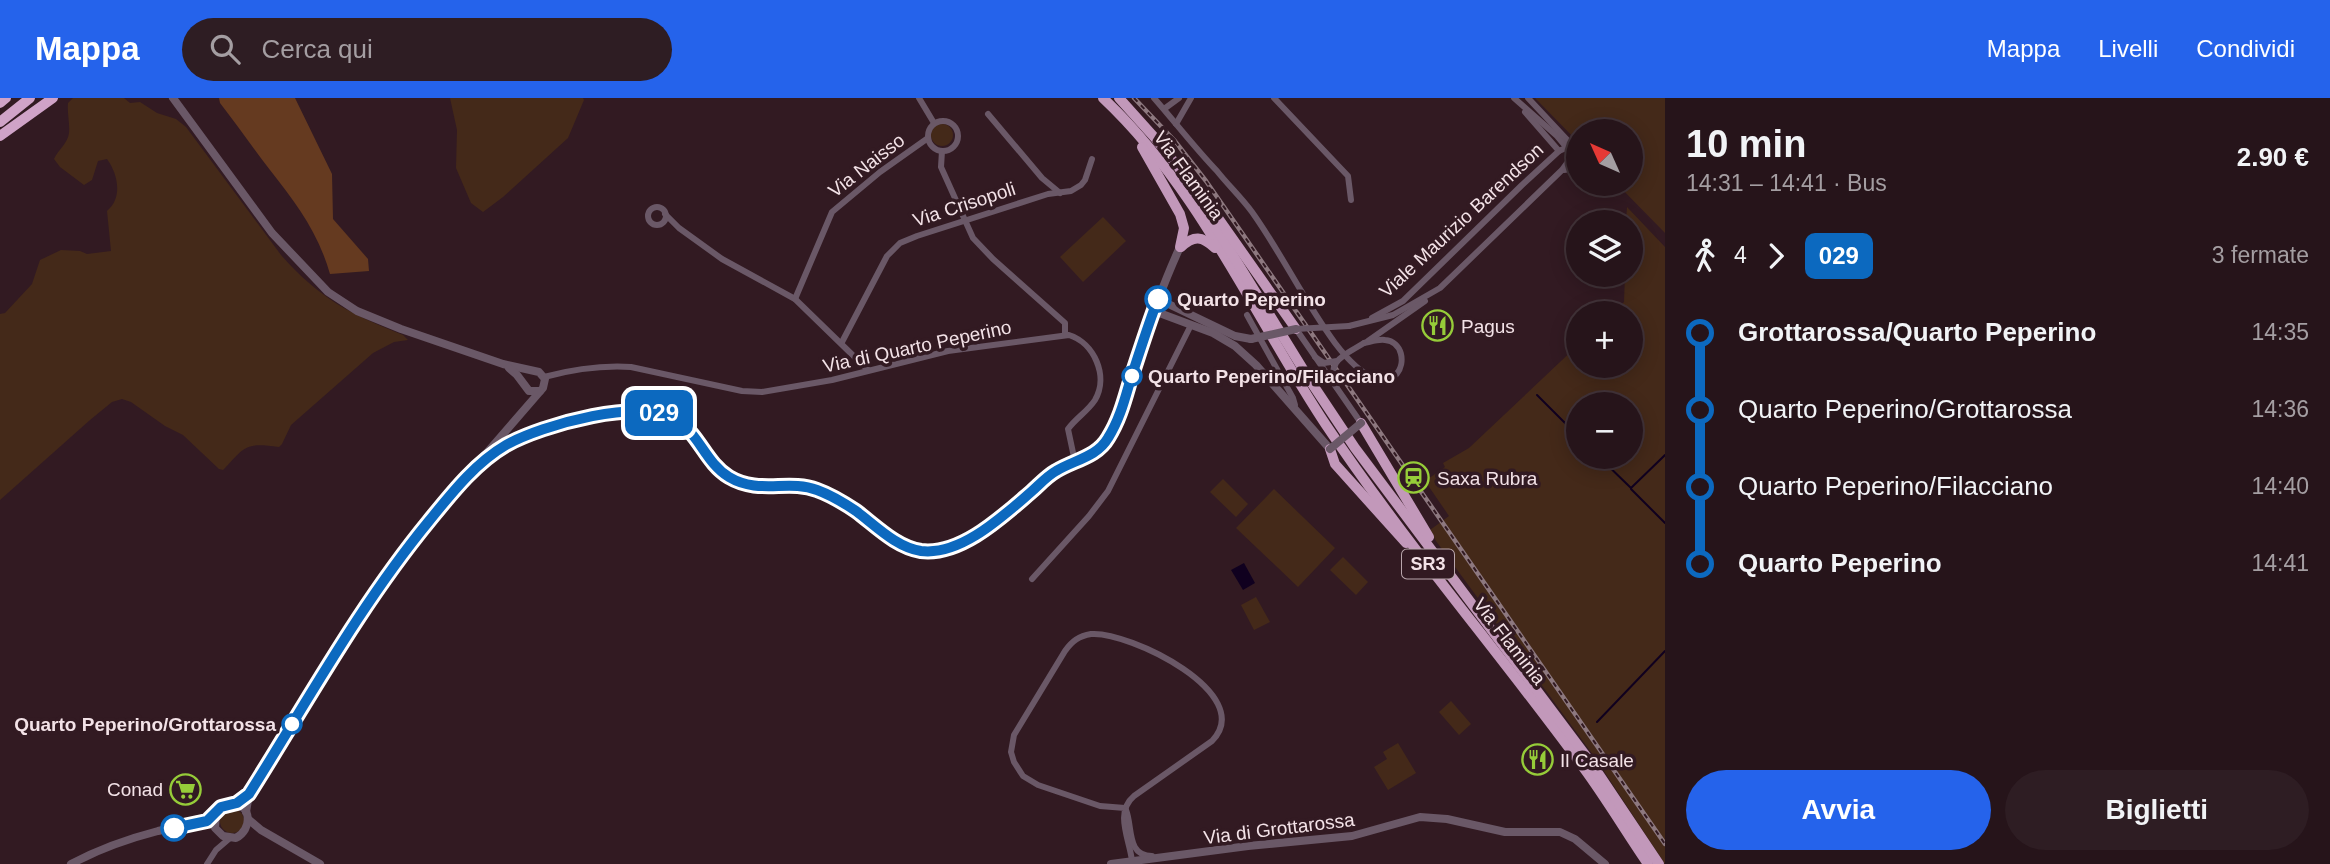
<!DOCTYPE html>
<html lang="it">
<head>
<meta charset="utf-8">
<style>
	body { margin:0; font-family:Helvetica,sans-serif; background:#2e1d23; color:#f1f3f6; height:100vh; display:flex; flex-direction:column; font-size:26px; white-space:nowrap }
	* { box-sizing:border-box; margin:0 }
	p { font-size:23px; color:#a49ea2 }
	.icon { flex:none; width:38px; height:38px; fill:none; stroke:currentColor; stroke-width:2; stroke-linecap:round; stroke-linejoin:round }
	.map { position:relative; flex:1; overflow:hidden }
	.sheet { display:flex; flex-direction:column; background:#26141a; width:665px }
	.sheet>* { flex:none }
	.badge { padding:0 14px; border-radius:10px; font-size:24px; line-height:46px }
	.needle { width:46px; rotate:315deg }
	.controls { position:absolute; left:1566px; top:21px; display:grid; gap:14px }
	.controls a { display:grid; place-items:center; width:77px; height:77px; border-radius:50%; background:#26141a; box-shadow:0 4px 18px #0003,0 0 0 2px #423339; font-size:35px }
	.map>.badge { position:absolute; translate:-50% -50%; box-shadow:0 0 0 4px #fff }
	.legs { display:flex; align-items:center; gap:10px; height:77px; padding:0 21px; font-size:23px }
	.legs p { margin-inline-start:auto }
	.overview { display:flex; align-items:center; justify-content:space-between; height:119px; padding:0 21px }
	h1 { font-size:38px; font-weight:600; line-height:52px }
	.action { display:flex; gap:14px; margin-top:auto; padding:14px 21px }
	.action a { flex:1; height:80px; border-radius:42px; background:#2563eb; color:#fff; font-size:28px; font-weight:600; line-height:80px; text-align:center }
	.action a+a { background:#2e1d23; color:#f1f3f6 }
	ul { padding:0 21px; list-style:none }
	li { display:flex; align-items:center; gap:24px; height:77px; font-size:26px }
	li i { display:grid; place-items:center; width:10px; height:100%; margin:0 9px; background:currentColor }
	li i::after { content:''; width:18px; height:18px; margin:-9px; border:5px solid; border-radius:50%; background:#26141a }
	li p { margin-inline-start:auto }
	li:first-child i { background:linear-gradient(#0000 50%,currentColor 0) }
	li:last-child i { background:linear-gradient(currentColor 50%,#0000 0) }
	header { display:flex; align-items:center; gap:42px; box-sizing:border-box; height:98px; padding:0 35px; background:#2563eb; color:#fff }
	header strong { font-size:33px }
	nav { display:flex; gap:38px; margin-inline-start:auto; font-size:24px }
	.search { width:490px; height:63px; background:#2e1d23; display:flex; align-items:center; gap:18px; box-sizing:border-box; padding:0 24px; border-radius:38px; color:#a49ea2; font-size:26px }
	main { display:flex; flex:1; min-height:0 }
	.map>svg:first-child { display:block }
	.green { fill:#442919; fill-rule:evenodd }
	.forest { fill:#653a20 }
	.water { fill:#10001f }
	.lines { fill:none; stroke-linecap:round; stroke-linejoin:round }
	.stream { stroke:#10001f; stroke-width:2 }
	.minor { stroke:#6a5867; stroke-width:6 }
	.tertiary { stroke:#6a5867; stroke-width:8 }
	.trunk { stroke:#c298ba; stroke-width:10 }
	.motorway { stroke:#d0a3c8; stroke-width:10 }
	.rail-casing { stroke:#8d787f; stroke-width:4.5 }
	.rail { stroke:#321a22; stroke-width:2; stroke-dasharray:5; stroke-linecap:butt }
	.minor-bridge { stroke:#6a5867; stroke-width:6 }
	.tertiary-bridge { stroke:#6a5867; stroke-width:8 }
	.line-1-casing { stroke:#fff; stroke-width:16 }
	.line-1 { stroke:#0c69bf; stroke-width:10 }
	.stop-1-dot { fill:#fff; stroke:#0c69bf; stroke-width:3.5 }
	.labels { text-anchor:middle; stroke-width:7; stroke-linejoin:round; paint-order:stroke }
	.shield { fill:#321a22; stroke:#b9a6ac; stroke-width:2 }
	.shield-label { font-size:18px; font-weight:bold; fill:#f3e2e7 }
	.street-label { font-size:19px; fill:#f3e2e7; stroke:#321a22 }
	.stop-label { font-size:19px; font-weight:bold; fill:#f3e2e7; stroke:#321a22; text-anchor:start }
	.poi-label { font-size:19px; fill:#f3e2e7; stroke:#321a22; text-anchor:start }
</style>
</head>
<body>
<header>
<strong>Mappa</strong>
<div class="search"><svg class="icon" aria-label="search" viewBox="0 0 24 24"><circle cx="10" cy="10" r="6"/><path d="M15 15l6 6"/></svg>Cerca qui</div>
<nav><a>Mappa</a><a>Livelli</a><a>Condividi</a></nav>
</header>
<main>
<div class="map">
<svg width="1665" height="766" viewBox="0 0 1665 766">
	<rect width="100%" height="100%" fill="#321a22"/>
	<g class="green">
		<path d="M 73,0 L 124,0 L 130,5 L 140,4 L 157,15 L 176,21 L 186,29 L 281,157 C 320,201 350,216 403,237 L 408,242 L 394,244 L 373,255 L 291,327 L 282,346 L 279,349 C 244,344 245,349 223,372 L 219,371 L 183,337 L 165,328 L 131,304 L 122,301 L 112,304 L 90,322 L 0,402 L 0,216 L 5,215 L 32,186 L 40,162 L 61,152 L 80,153 L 87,156 L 111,153 L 107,113 C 123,100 118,76 107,61 L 98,63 L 92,82 L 84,87 L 60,69 L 54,61 C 58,52 68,45 69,35 C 70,26 67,15 68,5 Z"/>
		<polygon points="450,0 583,0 584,2 568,40 503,99 483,114 471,105 456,70 457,32"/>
		<polygon points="1535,0 1665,0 1665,135 1617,86 1631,86 1631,33 1578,33 1578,44"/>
		<circle cx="942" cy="37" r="11"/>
		<path d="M 1627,109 L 1665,149 L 1665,766 L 1596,661 L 1436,443 L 1430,432 L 1449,418 L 1425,383 L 1445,369 L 1443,365 L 1469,350 L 1578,247 L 1578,268 L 1631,268 L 1631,215 L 1613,215 L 1624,204 L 1625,177 L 1631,177 L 1631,124 L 1626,124 ZM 1578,306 L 1631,306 L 1631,359 L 1578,359 Z"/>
		<polygon points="1103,119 1126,143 1083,184 1060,159"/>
		<polygon points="1223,381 1248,406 1236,419 1210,394"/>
		<polygon points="1274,391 1335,450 1298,489 1236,430"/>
		<polygon points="1343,459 1368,484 1356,497 1330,472"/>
		<polygon points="1256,499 1270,524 1254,532 1241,507"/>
		<polygon points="1451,603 1471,626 1459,637 1439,614"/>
		<polygon points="1398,645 1416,675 1388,692 1374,669 1387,661 1383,654"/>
		<circle cx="232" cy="723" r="12"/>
	</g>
	<path class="forest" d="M 219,0 L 295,0 L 332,76 L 333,121 L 368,161 L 369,173 L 330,176 C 318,134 296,105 270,72 C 253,50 237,27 220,5 Z"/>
	<polygon class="water" points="1244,465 1255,485 1243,492 1231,472"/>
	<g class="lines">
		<g class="stream">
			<polyline points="1537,297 1578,338"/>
			<polyline points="1599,359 1631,390 1665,357"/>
			<polyline points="1631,391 1665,425"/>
			<polyline points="1597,624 1665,553"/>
		</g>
		<g class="minor">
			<polyline points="919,0 934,25"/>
			<path d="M 1154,0 C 1175,24 1195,50 1217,73 C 1228,87 1241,99 1252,114 C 1282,156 1304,203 1335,245 C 1398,328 1420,245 1385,242 C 1378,241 1370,244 1364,245"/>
			<polyline points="1274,0 1348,78 1351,102"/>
			<polyline points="1514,0 1557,38 1578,63"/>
			<polyline points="1528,0 1572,47"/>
			<polyline points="1164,11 1179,0"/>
			<polyline points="1525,14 1559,53"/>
			<polyline points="988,16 1042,80 1060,95"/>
			<circle cx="943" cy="38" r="15"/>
			<polyline points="1176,26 1191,0"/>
			<polyline points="942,53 941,69 973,140 993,161 1065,225 1065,237"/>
			<polyline points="1564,72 1578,70"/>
			<circle cx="657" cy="118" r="9"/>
			<polyline points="665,116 679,130 722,161 795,201 868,272"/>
			<polyline points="795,201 832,114 880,74 928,40"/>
			<polyline points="1247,217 1293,300 1295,307 1294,310"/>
			<polyline points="1372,220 1403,203 1522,87 1559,53 1572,47"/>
			<polyline points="1349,228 1393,217 1440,190 1562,72 1570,61 1572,47"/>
			<polyline points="1296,231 1361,325"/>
			<polyline points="1368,243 1425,203"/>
			<polyline points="842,244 887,158 900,145 917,138 1048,96 1071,93 1081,87 1085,82 1092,61"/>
			<path d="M 544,279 C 574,271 601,267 631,269 L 742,293 L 762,294 L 832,282 L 948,253 L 1069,237 C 1094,245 1109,278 1095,302 C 1088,313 1076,320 1068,331 L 1075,364"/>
			<polyline points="1032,481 1089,418 1108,393 1191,227"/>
			<path d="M 1125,710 L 1100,708 L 1038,687 L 1023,678 L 1014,664 L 1011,654 L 1014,637 L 1065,553 C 1072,543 1079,538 1091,536 C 1129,533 1258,596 1212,643 L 1134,698 C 1114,715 1130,742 1132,763"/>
			<path d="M 1126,712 C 1133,729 1126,758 1152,758"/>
			<polyline points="207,766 216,752 230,740"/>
		</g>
		<g class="tertiary">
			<polyline points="173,0 272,135 328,194 357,213 401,231 503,266 539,274 545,281 543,290 445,403 385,480 249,696 246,714"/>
			<polyline points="1158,201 1235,238 1251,241"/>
			<polyline points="1154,213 1213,235 1235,248 1256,267 1330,351"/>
			<polyline points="509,270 517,277 529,293 540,293"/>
			<path d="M 479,368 C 489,361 498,352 509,346 C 545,327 640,299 676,322 C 699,336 706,365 730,379 C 760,397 788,382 817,392 C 848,404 869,427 897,444 C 950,476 1009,413 1046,381 C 1063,366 1090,364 1104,346 C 1121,323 1127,294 1135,268 C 1149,227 1162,188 1180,149"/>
			<polyline points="248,721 261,732 320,766"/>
			<path d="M 71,766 C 99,751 127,741 158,733 C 172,730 187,730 200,726 C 213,722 218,706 231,706 C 253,706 252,732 236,740 L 223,738 L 215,730 L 216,716"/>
			<polyline points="1111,766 1248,748 1352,738 1420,719 1447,721 1505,734 1560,734 1575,741 1605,766"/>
		</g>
		<g class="trunk">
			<path d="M 1103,0 C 1200,91 1253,217 1326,327 C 1405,445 1499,554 1583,669 C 1606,700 1626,734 1648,766"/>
			<polyline points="1119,0 1155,40 1179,70 1311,284 1355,350 1592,666 1659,766"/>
			<polyline points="1142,49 1180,116 1184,130 1180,149"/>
			<polyline points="1216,117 1296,231"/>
			<path d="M 1181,149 C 1194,137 1202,138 1215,150"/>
			<polyline points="1361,325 1429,439"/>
			<polyline points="1330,351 1335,366 1406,445"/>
		</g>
		<g class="motorway">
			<polyline points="0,5 6,0"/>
			<polyline points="0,24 30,0"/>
			<polyline points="0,38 53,0"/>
		</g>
		<defs>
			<polyline id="rail" points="1134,0 1174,42 1206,83 1665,746"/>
		</defs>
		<use href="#rail" class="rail-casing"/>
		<use href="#rail" class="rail"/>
		<g class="minor-bridge">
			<polyline points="1296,231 1349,228"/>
			<polyline points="1315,259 1324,265 1337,263"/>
			<path d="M 1337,290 C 1325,263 1343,258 1364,245"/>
		</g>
		<g class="tertiary-bridge">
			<polyline points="1251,241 1296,231"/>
			<polyline points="1330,351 1361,325"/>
		</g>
	</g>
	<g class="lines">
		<defs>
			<path id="line-1" d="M 174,730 L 207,723 L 221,709 L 237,705 L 249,696 C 307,604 360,507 429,423 C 451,396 475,365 506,347 C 542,327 643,298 678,323 C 700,338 706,365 729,379 C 759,397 788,381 817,392 C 831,397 844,405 856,413 C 876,428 896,449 921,453 C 961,458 1003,418 1031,394 C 1039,387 1047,378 1056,373 C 1074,362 1097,359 1108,340 C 1120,321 1125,300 1131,280 C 1140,253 1148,227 1158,201"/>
		</defs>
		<use href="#line-1" class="line-1-casing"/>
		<use href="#line-1" class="line-1"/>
	</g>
	<defs>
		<symbol id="restaurant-ring" viewBox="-11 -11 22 22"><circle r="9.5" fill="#321a22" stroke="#96cc39" stroke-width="1.5"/><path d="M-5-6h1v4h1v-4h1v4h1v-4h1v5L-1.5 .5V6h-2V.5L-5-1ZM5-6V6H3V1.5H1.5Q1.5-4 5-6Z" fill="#96cc39"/></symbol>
		<symbol id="station-ring" viewBox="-11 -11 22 22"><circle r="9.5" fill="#321a22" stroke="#96cc39" stroke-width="1.5"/><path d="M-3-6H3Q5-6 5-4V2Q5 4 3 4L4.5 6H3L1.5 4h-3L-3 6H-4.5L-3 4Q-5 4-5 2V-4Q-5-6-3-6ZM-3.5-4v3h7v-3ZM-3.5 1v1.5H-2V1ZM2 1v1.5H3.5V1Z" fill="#96cc39"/></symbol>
		<symbol id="supermarket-ring" viewBox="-11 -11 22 22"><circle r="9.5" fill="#321a22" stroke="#96cc39" stroke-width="1.5"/><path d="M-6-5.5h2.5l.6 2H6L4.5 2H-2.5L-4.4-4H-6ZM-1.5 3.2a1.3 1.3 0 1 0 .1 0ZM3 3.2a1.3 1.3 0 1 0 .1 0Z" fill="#96cc39"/></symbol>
	</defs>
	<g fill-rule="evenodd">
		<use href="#restaurant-ring" x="1420" y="210" width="35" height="35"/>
		<use href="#station-ring" x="1396" y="362" width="35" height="35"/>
		<use href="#restaurant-ring" x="1520" y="644" width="35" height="35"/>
		<use href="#supermarket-ring" x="168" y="674" width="35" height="35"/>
	</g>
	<g class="stop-1-dot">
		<circle cx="1158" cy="201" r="12"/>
		<circle cx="1132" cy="278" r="9"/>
		<circle cx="292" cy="626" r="9"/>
		<circle cx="174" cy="730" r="12"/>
	</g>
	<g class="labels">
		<rect class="shield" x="1402" y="451.5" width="52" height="29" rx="5"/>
		<g class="shield-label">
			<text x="1428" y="472">SR3</text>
		</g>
		<g class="street-label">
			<text transform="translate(866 67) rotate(-38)" y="7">Via Naisso</text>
			<text transform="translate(1189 77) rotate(54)" y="7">Via Flaminia</text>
			<text transform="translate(964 106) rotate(-18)" y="7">Via Crisopoli</text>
			<text transform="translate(1461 122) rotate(-43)" y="7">Viale Maurizio Barendson</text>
			<text transform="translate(917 248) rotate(-12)" y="7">Via di Quarto Peperino</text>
			<text transform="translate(1510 543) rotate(52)" y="7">Via Flaminia</text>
			<text transform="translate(1279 730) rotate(-7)" y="7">Via di Grottarossa</text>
		</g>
		<g class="stop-label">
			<text x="1177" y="208">Quarto Peperino</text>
			<text x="1148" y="285">Quarto Peperino/Filacciano</text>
			<text x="276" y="633" text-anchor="end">Quarto Peperino/Grottarossa</text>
		</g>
		<g class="poi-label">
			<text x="1461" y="235">Pagus</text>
			<text x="1437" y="387">Saxa Rubra</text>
			<text x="1560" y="669">Il Casale</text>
			<text x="163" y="698" text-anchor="end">Conad</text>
		</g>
	</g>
</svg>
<div class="controls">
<a><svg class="needle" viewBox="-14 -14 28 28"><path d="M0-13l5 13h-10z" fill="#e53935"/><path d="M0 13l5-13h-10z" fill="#a49ea2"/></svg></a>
<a><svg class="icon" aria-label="layers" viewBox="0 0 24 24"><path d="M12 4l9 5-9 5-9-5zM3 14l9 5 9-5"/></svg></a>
<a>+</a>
<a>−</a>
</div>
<b class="badge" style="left:659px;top:315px;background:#0c69bf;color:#fff">029</b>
</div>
<section class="sheet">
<div class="overview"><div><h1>10 min</h1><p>14:31 – 14:41 · Bus</p></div><b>2.90 €</b></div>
<div class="legs"><svg class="icon" aria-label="walk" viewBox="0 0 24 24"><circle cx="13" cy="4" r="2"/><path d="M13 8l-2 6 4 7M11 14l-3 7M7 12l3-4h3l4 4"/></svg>4<svg class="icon" aria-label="forward" viewBox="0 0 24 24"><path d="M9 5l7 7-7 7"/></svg><b class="badge" style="background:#0c69bf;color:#fff">029</b><p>3 fermate</p></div>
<ul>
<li><i style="color:#0c69bf"></i><b>Grottarossa/Quarto Peperino</b><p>14:35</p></li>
<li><i style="color:#0c69bf"></i><span>Quarto Peperino/Grottarossa</span><p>14:36</p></li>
<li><i style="color:#0c69bf"></i><span>Quarto Peperino/Filacciano</span><p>14:40</p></li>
<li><i style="color:#0c69bf"></i><b>Quarto Peperino</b><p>14:41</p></li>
</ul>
<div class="action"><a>Avvia</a><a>Biglietti</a></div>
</section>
</main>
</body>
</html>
